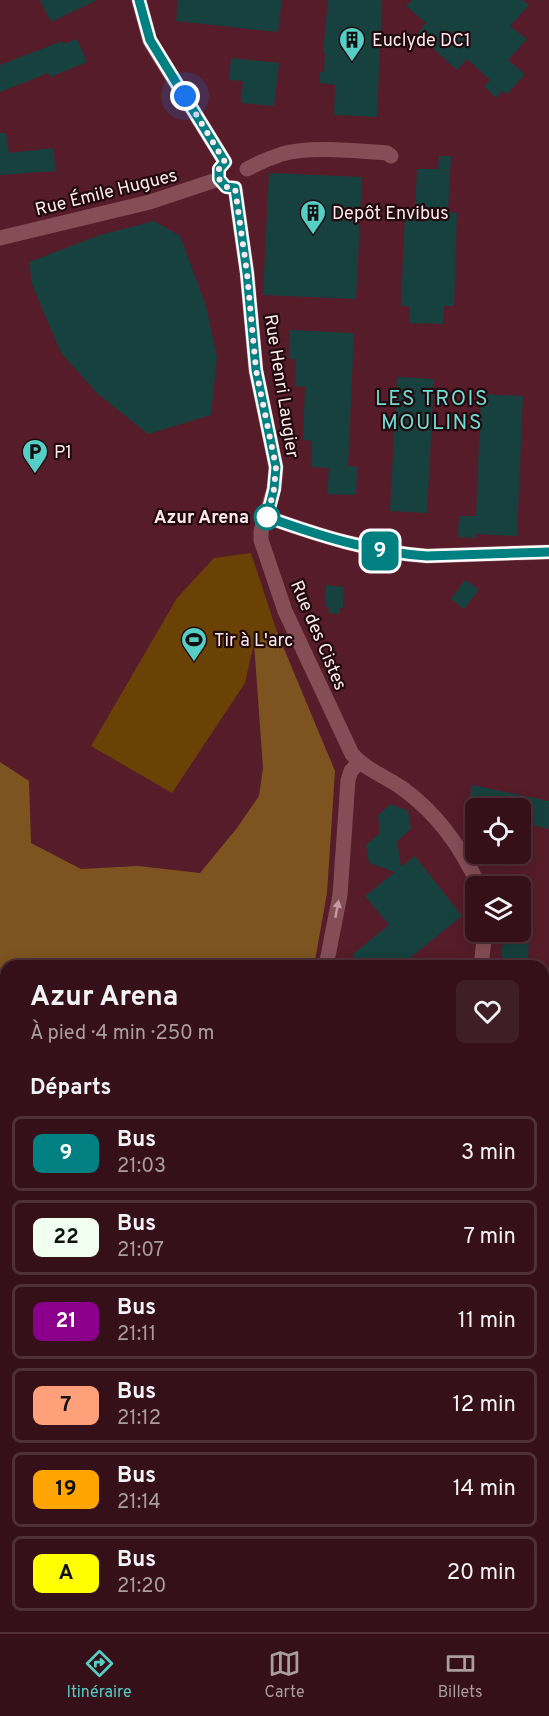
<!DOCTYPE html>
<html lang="fr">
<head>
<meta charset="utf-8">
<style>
	body { margin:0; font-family:Overpass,sans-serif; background:#401e26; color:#f1f3f6; height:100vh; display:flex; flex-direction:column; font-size:22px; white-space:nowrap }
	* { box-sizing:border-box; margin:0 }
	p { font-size:20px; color:#aa9da2 }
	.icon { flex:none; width:33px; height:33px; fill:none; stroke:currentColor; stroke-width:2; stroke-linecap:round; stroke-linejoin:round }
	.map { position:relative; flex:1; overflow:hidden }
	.sheet { position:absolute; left:0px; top:960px; width:549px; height:672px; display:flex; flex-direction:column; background:#351019; border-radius:18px 18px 0 0; box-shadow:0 3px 15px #0003,0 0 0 2px #4f3038 }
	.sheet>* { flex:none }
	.badge { padding:0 12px; border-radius:9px; font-size:21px; line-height:39px }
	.controls { position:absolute; left:465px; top:798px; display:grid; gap:12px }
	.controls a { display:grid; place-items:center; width:66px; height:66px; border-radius:9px; background:#351019; box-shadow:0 3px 15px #0003,0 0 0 2px #4f3038; font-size:30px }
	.you { position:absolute; width:30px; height:30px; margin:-15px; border:4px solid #fff; border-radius:50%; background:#1a73e8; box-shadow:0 0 0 9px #1a73e833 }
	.map>.badge { position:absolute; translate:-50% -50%; box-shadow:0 0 0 3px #fff }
	h2 { padding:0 30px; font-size:22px; line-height:54px }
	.round { display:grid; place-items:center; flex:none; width:63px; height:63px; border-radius:9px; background:#401e26 }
	.headline { display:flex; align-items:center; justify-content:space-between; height:102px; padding:0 30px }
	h1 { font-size:28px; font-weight:700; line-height:45px }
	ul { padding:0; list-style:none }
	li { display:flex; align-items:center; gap:18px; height:75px; margin:0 12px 9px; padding:0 18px; border:3px solid #4f3038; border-radius:9px }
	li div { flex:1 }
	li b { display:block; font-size:22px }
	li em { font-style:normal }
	li .badge { min-width:66px; font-weight:700; text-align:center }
	.menu { display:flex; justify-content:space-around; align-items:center; height:84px; border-top:2px solid #4f3038; background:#351019; font-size:16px; color:#aa9da2 }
	.menu a { display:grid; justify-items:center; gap:3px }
	.menu .active { color:#55cec6 }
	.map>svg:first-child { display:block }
	.built { fill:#561c2a; fill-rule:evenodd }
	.green { fill:#6b4205 }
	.forest { fill:#7d541f }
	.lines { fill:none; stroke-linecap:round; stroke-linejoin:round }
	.river { stroke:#3f5e0f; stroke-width:21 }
	.building { fill:#17413e }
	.minor { stroke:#854e57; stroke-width:15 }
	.oneway { fill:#c19ba1 }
	.line-casing { stroke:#fff; stroke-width:14 }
	.line { stroke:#008080; stroke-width:9 }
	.walk { stroke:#fde8eb; stroke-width:6; stroke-dasharray:0 10.8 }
	.stop-dot { fill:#fff; stroke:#008080; stroke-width:3 }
	.labels { text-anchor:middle; stroke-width:4.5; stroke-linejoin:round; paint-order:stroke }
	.poi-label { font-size:18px; fill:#fde8eb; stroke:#200a0e; text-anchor:start }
	.street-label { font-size:18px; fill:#fde8eb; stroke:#200a0e }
	.stop-label { font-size:18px; font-weight:bold; fill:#fde8eb; stroke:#200a0e; text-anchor:end }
	.quarter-label { font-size:21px; letter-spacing:1.5px; fill:#70dbd3; stroke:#200a0e }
</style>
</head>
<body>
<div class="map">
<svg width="549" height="1632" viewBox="0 0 549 1632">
	<rect width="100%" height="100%" fill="#471521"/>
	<path class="built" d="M 0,0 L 549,0 L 549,1632 L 0,1632 ZM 476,808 L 520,808 L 520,854 L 476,854 ZM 476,886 L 520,886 L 520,932 L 476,932 ZM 6,966 L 543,966 L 543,1626 L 6,1626 Z"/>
	<polygon class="green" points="251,553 277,632 254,643 245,683 172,793 91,746 177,598 214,558"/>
	<g class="forest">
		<polygon points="277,632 335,771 327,893 314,966 6,966 6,1064 0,1064 0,762 29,781 31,843 81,869 138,866 200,873 237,828 259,796 263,768 254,643"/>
		<polygon points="0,1150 6,1152 6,1398 0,1395"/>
		<polygon points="549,1209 549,1265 543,1258 543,1210"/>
		<polygon points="543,1314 549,1318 549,1632 256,1632 250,1626 543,1626"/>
		<polygon points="0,1431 6,1436 6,1626 208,1626 212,1632 0,1632"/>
	</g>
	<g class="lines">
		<g class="river">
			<polyline points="0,1188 6,1190"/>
			<polyline points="543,1488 549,1491"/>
		</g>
	</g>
	<g class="building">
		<polygon points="40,0 97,0 51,22"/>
		<polygon points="178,0 282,0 278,32 176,21"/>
		<polygon points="328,0 382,0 377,117 334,115 335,85 320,83 320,72 324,72 325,53 323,53"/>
		<polygon points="412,0 522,0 529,5 510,26 527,39 508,60 525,74 507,94 502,91 496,98 484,86 490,80 467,59 457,70 417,34 426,23 406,6"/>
		<polygon points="77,39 87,62 50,77 48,73 0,92 0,65 62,41 63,44"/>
		<polygon points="231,58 279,63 274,106 241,103 243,81 229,80"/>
		<polygon points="0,133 6,133 9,153 53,148 56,171 0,175"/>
		<polygon points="439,156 451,156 448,212 457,213 454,306 444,306 443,324 409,323 410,306 401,306 405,211 415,211 417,169 438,169"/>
		<polygon points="269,173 362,177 356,299 263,295"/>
		<polygon points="154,221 180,236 206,306 217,357 211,415 148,434 98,394 61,353 32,284 29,262 100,235"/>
		<polygon points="290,330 354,333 348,466 357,467 356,495 327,494 329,468 311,467 312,441 303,440 305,387 295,386 296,359 289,359"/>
		<polygon points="397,377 434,379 427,513 390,511"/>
		<polygon points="481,394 523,396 517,536 475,534 475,538 458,537 459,516 476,516"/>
		<polygon points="464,581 467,581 477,588 477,592 464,609 451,599"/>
		<polygon points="326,585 344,587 343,608 340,608 340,614 329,613 329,607 325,607"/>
		<polygon points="472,785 549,801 549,829 520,822 520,808 468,808"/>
		<polygon points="391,804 408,811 411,829 397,841 401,867 415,856 462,916 400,966 354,966 354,953 389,925 365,896 395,872 369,863 366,845 380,833 378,815"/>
		<polygon points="529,927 528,966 502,966 502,946"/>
	</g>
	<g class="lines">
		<g class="minor">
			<polyline points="139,0 150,41 225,162"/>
			<path d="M 247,169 C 258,163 270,158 282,154 C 310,146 357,151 387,153 L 391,156"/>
			<path d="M 235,188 L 247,273 L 256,371 L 276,467 L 274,489 L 261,531 L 261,540 L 285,611 L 352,754 C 366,770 385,776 402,788 C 438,814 461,847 479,886"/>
			<polyline points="0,238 150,202 219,179"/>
			<path d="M 267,517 C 320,536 371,552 427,556 L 549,552"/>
			<polyline points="326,966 340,895 348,780 351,771 359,762"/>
			<polyline points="481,966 485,932"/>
		</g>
	</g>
	<defs><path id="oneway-solid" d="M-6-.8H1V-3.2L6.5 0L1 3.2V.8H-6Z" transform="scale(1.5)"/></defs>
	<use class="oneway" href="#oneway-solid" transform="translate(337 909) rotate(-79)"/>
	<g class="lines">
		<defs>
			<path id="line" d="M 139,0 L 150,40 L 225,162 L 219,169 L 219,179 L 226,187 L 235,188 L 247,273 L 256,370 L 276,467 L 274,489 L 267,517 C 320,536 371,552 427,556 L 549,552"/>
		</defs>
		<use href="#line" class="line-casing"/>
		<use href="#line" class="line"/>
		<polyline class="walk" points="185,96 225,162 219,169 219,179 226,187 235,188 247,273 256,370 276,467 274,489 267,517"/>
	</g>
	<defs>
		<symbol id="building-pin" viewBox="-11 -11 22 30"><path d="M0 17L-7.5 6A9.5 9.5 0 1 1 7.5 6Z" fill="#55cec6" stroke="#200a0e"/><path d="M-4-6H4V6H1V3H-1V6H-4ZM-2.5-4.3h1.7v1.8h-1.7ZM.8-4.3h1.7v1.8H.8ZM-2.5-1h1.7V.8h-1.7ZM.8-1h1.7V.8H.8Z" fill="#111"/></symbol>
		<symbol id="parking-pin" viewBox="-11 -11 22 30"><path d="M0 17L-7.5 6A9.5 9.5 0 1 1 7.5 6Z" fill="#55cec6" stroke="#200a0e"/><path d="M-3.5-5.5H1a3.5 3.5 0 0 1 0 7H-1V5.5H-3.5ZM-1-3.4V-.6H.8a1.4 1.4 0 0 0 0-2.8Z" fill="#111"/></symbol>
		<symbol id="stadium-pin" viewBox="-11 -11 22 30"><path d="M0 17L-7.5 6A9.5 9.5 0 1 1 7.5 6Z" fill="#55cec6" stroke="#200a0e"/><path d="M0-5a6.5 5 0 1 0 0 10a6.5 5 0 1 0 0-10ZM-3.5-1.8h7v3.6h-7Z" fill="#111"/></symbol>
	</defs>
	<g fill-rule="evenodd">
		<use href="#building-pin" x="337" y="25" width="30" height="40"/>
		<use href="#building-pin" x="298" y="198" width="30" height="40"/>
		<use href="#parking-pin" x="20" y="437" width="30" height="40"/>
		<use href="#stadium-pin" x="179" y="625" width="30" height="40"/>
	</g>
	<circle class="stop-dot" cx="267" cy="517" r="12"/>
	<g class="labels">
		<g class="poi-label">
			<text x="372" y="46">Euclyde DC1</text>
			<text x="332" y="219">Depôt Envibus</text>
			<text x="54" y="458">P1</text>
			<text x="214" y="646">Tir à L'arc</text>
		</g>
		<g class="street-label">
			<text transform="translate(106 192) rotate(-14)" y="6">Rue Émile Hugues</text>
			<text transform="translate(282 386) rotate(81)" y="6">Rue Henri Laugier</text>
			<text transform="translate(319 635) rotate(67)" y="6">Rue des Cistes</text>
		</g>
		<g class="stop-label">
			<text x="249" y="523">Azur Arena</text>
		</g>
		<g class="quarter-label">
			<text x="432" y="405">LES TROIS<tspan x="432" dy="24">MOULINS</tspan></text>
		</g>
	</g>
</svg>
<div class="controls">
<a><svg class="icon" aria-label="locate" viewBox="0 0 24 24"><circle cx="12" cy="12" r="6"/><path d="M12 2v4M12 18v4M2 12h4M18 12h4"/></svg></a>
<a><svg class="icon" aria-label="layers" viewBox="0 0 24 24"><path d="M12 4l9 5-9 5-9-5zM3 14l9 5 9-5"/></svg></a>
</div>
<div class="you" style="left:185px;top:96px"></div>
<b class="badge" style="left:380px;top:551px;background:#008080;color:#fff">9</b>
<section class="sheet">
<div class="headline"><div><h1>Azur Arena</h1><p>À pied · 4 min · 250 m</p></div><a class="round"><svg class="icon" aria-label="heart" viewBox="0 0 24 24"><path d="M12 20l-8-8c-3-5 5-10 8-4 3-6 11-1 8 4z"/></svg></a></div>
<h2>Départs</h2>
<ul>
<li><span class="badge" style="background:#008080;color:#fff">9</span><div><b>Bus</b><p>21:03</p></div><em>3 min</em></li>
<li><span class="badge" style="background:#f0fff0;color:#111">22</span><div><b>Bus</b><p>21:07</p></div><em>7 min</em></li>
<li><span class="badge" style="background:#8b008b;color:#fff">21</span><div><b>Bus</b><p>21:11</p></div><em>11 min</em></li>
<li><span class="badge" style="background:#ffa07a;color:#111">7</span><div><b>Bus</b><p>21:12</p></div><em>12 min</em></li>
<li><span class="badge" style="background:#ffa500;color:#111">19</span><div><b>Bus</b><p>21:14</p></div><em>14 min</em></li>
<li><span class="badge" style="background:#ff0;color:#111">A</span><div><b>Bus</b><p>21:20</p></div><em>20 min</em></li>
</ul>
</section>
</div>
<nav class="menu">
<a class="active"><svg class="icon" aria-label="directions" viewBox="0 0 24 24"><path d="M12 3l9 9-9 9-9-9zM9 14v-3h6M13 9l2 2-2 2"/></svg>Itinéraire</a>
<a><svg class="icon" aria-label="map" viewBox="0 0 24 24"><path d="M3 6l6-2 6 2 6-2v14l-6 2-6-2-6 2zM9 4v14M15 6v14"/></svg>Carte</a>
<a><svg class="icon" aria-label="tickets" viewBox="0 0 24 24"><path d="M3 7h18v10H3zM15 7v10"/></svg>Billets</a>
</nav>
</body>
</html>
